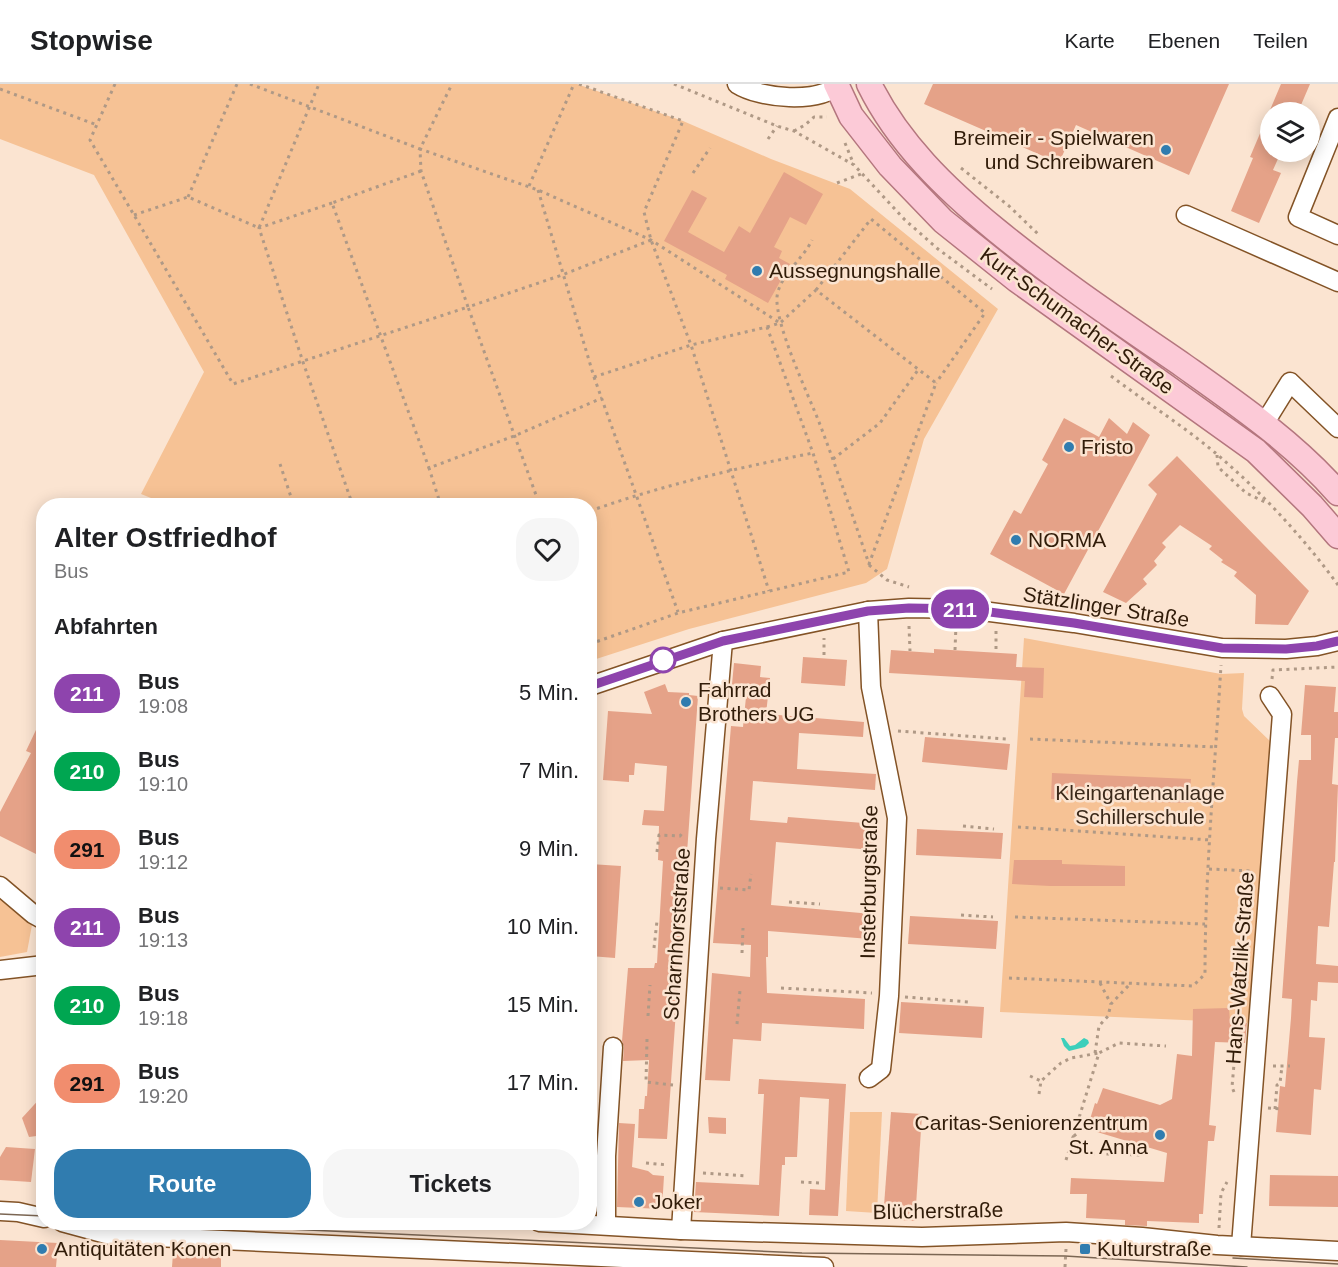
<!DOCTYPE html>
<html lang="de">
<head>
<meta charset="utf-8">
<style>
	body { margin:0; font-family:Helvetica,sans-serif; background:#f6f6f6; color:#202124; height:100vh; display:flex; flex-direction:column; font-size:22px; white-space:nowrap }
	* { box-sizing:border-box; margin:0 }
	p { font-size:20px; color:#757577 }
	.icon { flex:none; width:33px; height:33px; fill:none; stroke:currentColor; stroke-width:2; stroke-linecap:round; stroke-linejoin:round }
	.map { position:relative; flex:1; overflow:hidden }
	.panel { position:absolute; left:36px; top:414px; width:561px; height:732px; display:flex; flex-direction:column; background:#fff; border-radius:24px; box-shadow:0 3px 15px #0003 }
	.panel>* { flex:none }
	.badge { padding:0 12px; border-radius:20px; font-size:21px; line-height:39px }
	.tools { position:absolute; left:1260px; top:18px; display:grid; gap:12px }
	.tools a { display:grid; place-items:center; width:60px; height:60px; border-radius:50%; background:#fff; box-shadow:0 3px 15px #0003; font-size:30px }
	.map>.badge { position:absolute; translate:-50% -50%; box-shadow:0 0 0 3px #fff }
	h2 { padding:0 18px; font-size:22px; line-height:54px }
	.round { display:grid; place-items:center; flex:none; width:63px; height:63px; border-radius:24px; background:#f6f6f6 }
	.summary { display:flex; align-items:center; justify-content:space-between; height:102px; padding:0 18px }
	h1 { font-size:28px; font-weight:800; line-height:45px }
	.primary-button { display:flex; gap:12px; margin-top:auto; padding:12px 18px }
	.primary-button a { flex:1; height:69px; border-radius:24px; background:#307caf; color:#fff; font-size:24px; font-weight:800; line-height:69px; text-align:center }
	.primary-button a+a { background:#f6f6f6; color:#202124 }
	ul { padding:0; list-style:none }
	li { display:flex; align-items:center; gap:18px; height:78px; padding:0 18px }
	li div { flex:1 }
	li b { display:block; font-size:22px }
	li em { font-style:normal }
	li .badge { min-width:66px; font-weight:700; text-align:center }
	header { display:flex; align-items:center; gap:36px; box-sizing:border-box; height:84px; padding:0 30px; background:#fff; border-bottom:2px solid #e0e0e0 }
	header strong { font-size:28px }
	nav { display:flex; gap:33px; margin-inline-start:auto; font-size:21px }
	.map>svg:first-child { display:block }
	.green { fill:#f6c295 }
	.water { fill:#3ccfbb }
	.building { fill:#e5a288 }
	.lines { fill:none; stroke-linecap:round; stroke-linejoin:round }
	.minor-casing { stroke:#835326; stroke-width:21 }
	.major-casing { stroke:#b4767e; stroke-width:27 }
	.path { stroke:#af9986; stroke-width:3; stroke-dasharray:3 4.5; stroke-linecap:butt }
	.minor { stroke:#fff; stroke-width:18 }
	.major { stroke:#fccad7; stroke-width:24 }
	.tram { stroke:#7b6653; stroke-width:1.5 }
	.line-casing { stroke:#fff; stroke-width:14 }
	.line { stroke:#8e44ad; stroke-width:9 }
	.poi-dot { fill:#307caf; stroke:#fbe4d1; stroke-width:2 }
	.stop-dot { fill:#fff; stroke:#8e44ad; stroke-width:3 }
	.labels { text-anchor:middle; stroke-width:5; stroke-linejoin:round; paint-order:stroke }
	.poi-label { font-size:21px; fill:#311c09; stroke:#fbe4d1; text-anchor:start }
	.street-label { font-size:21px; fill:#311c09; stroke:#fbe4d1 }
	.park-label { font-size:21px; fill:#3b291a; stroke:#fbe4d1 }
</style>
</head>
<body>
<header>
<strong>Stopwise</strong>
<nav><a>Karte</a><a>Ebenen</a><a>Teilen</a></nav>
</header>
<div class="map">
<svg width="1338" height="1183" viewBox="0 0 1338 1183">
	<rect width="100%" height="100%" fill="#fbe4d1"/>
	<g class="green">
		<polygon points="0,0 577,0 683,37 771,75 850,105 998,225 924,355 887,485 866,499 689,545 590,577 590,422 171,422 141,410 204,288 94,91 0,55"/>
		<polygon points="1024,554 1221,590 1244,589 1242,625 1244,632 1272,659 1253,939 1000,928"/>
		<polygon points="0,814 32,841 27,868 0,873"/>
		<polygon points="850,1028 882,1028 877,1129 846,1127"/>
	</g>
	<polygon class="water" points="1061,954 1064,954 1070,962 1075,961 1084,954 1088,956 1089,959 1085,963 1069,967 1064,962"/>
	<g class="building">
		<polygon points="933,0 1229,0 1189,91 1076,41 1059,79 924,20"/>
		<polygon points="1281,0 1310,0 1298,28 1270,28 1270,68 1281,68 1273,86 1281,89 1259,139 1231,127 1253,74 1250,73"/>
		<polygon points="784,88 823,110 806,141 790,133 774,163 782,167 779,174 790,180 768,219 725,195 727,191 664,157 692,106 707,114 688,148 724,168 739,142 750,149"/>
		<polygon points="1064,334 1099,353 1109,334 1127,350 1133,338 1150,351 1064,510 990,470 1014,426 1021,430 1048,380 1042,376"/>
		<polygon points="1177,372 1309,507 1288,541 1255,540 1256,511 1234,492 1237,488 1221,478 1223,476 1209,465 1212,462 1180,441 1162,459 1166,463 1154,477 1157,481 1143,495 1147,500 1126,519 1103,508 1157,410 1148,401"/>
		<polygon points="934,565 1017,570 1016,583 1044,584 1043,614 1024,613 1025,597 889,589 891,566 934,569"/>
		<polygon points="803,573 847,576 845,602 801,599"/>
		<polygon points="734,579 761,582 760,593 770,594 766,630 864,638 863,653 799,649 797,685 876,690 875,706 753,697 750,736 787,739 788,733 876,740 873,766 776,758 771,821 872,830 870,855 768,847 768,873 766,873 767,909 865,915 864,945 762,939 761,957 733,955 730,997 705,996 712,889 750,893 751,861 713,859 731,642 743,643 746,613 731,611"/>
		<polygon points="665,600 668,608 689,609 689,611 698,612 667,1055 638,1054 639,1025 644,1025 645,1012 647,1012 649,976 623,977 624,963 622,957 628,884 654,884 655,879 657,879 663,777 658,776 659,742 642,741 644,726 664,727 667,682 635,679 634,691 629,691 629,698 603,696 608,627 652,630 644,608"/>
		<polygon points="1305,601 1336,603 1334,628 1338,628 1338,654 1335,654 1332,700 1338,701 1335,778 1334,778 1329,843 1318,842 1316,880 1338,882 1338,899 1318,898 1317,917 1311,916 1309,953 1325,954 1321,1006 1314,1005 1311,1051 1276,1048 1280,1002 1285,1003 1291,934 1292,915 1282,914 1297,698 1299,676 1311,676 1311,651 1301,651"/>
		<polygon points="44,629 44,774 0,752 0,728 31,669 26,667"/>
		<polygon points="925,653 1010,660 1007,686 922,678"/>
		<polygon points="1052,689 1191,695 1189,719 1051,715"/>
		<polygon points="917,745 1003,749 1001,775 916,771"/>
		<polygon points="1014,776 1062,776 1062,780 1125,782 1125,802 1050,802 1012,800"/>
		<polygon points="590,780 621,782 615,874 590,872"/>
		<polygon points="910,832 998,837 996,865 908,860"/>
		<polygon points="901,918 984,923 982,954 899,949"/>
		<polygon points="1229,924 1230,938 1247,939 1245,959 1215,958 1209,1041 1216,1042 1214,1057 1208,1057 1203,1130 1199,1130 1199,1139 1147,1137 1147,1142 1125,1141 1125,1136 1086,1134 1087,1110 1070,1110 1071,1094 1164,1098 1167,1069 1087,1045 1095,1019 1097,1020 1103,1004 1160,1021 1172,1015 1177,970 1192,972 1193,925"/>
		<polygon points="759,995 846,1000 838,1132 809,1131 810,1105 825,1106 829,1015 800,1013 797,1073 785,1073 785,1081 782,1081 779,1132 694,1128 696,1098 759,1101 764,1010 758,1010"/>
		<polygon points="44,1010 44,1051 29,1053 22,1034"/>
		<polygon points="891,1028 922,1030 915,1137 883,1135"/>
		<polygon points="708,1033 726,1034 726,1050 709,1049"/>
		<polygon points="619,1039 635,1040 632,1083 648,1087 653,1091 664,1092 662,1125 617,1123"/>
		<polygon points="6,1063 35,1065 31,1098 0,1096 0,1073"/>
		<polygon points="1270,1091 1338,1092 1338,1123 1269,1122"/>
		<polygon points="0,1156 58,1159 56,1183 0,1183"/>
		<polygon points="173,1169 221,1171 221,1183 172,1183"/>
	</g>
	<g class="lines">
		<defs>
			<g id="minor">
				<path d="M 737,0 C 761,15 818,20 840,0"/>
				<polyline points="1338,34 1298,133 1338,151"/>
				<polyline points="1186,131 1338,198"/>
				<polyline points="1264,340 1290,298 1338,344"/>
				<polyline points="868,527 871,603 897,734 889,912 881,985 869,994"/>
				<polyline points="590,602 723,557 868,527 909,524 967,525 1074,539 1222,564 1286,565 1317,562 1338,557"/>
				<polyline points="0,802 33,830 44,836"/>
				<polyline points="0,886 44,881"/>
				<polyline points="0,1127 18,1128 44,1134"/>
				<polyline points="62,1138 110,1151 824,1183"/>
				<polyline points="539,1138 681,1146 922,1153 1066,1148 1142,1153 1217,1161 1338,1167"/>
				<polyline points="606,1141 606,1072 613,963"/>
				<polyline points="681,1146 706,755 723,557"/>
				<polyline points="1241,1162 1282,630 1270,612"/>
			</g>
			<g id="major">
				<polyline points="836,0 851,32 890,82 943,137 1017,196 1256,367 1312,422 1338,452"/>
				<path d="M 869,0 C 898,59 946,105 996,146 C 1056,195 1120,238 1184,282 C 1239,321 1294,359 1338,409"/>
			</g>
		</defs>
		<use href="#minor" class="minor-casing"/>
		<use href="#major" class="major-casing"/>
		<g class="path">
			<polyline points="115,0 90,56 233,300 468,223 540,422"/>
			<polyline points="250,0 420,65 452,0"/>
			<polyline points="579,0 683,37 644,128 651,156 691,261 769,507"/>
			<polyline points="674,0 777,42 794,47 854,81 905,136 938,165 992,205"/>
			<polyline points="0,5 97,41"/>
			<polyline points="794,47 805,41 814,33 827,33"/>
			<polyline points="768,55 777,42"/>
			<polyline points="845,59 854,81"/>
			<polyline points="961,84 1009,122 1038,150"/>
			<polyline points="421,87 332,119 429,384"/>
			<polyline points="693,89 710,64"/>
			<polyline points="837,99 861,90"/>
			<polyline points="529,102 574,0"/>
			<polyline points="538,106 594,293 678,528"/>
			<polyline points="188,113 237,0"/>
			<polyline points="332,119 259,144 303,278 353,422"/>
			<polyline points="134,131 188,113 259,144 319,0"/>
			<polyline points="651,156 562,191 468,223 421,87 420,65 538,106 651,156 780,239"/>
			<polyline points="816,206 871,135 985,229 936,299"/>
			<path d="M 767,243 L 780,239 L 816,206 L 936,299 L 869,480 C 853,433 837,385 819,338 C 808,310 775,241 777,213 C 779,192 804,174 812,156"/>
			<path d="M 1111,292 C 1147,319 1185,343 1219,372 C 1263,410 1303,453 1338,501"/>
			<polyline points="1217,371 1218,383 1246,409 1267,419"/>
			<polyline points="833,375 880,339 918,286"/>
			<polyline points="280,380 294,422"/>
			<polyline points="441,422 429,384 514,352 602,314"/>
			<path d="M 590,427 C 663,401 737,384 813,369"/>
			<polyline points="869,481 887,496 909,503"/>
			<polyline points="909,542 910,567"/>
			<polyline points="996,547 996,569"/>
			<polyline points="590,549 593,558"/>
			<polyline points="590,560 678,529 849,488 813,369 767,243 691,261 594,293"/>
			<polyline points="955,566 956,541"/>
			<polyline points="824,571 824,554"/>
			<polyline points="1272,595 1273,586 1338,583"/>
			<polyline points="898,647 1006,655"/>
			<polyline points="1030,655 1216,663"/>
			<polyline points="963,742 994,745"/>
			<polyline points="1018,743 1210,756"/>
			<polyline points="657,768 659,751 680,752 684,747"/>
			<polyline points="1209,785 1252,787"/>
			<polyline points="720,804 749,806 751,790"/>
			<polyline points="789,818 820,820"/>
			<polyline points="961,831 993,833"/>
			<polyline points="1015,833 1205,840"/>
			<polyline points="654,864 657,837"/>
			<polyline points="742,869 743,844"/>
			<path d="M 1009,894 L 1193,902 L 1205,890 C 1205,787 1215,684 1221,581"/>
			<polyline points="1100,899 1111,920"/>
			<polyline points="781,904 872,909"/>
			<polyline points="905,913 969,918"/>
			<polyline points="648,932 650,901"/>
			<polyline points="737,940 740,906"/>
			<polyline points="647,955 646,998 673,1001"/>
			<polyline points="1095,969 1099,942 1108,932 1111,920 1129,901"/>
			<polyline points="1273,982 1290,982"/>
			<polyline points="1030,992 1041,997"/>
			<polyline points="1234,1008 1232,1003 1235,969"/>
			<polyline points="1039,1010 1041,997 1061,979 1071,974 1099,969"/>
			<polyline points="1268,1024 1281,1025"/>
			<polyline points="1275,1025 1277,1001 1280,999 1282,982"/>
			<polyline points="1074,1050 1089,1069"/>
			<polyline points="1069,1069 1143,1071"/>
			<polyline points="1066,1076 1099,969 1119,959 1166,962"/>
			<polyline points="646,1079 668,1081"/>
			<polyline points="703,1089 746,1092"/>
			<polyline points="801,1098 821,1099"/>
			<polyline points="1219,1144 1221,1109 1227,1098"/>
			<polyline points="1065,1183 1066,1165"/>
		</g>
		<use href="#minor" class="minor"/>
		<use href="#major" class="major"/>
		<g class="tram">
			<polyline points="0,1130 44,1132"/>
			<polyline points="139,1138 802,1169 1065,1172 1247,1183"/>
			<polyline points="1233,1174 1338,1180"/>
		</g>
	</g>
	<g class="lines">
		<defs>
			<polyline id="line" points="590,602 723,557 868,527 909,524 967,525 1074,539 1222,564 1286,565 1317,562 1338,557"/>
		</defs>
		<use href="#line" class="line-casing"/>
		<use href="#line" class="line"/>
	</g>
	<g class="poi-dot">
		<circle cx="1166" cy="66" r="6"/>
		<circle cx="757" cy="187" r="6"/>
		<circle cx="1069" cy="363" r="6"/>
		<circle cx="1016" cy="456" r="6"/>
		<circle cx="686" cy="618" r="6"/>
		<circle cx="1160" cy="1051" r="6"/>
		<circle cx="639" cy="1118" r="6"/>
		<circle cx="42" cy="1165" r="6"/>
		<rect x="1079" y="1159" width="12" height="12" rx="3"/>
	</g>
	<circle class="stop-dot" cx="663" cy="576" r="12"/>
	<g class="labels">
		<g class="poi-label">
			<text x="1154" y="61" text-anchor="end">Breimeir - Spielwaren<tspan x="1154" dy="24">und Schreibwaren</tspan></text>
			<text x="769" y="194">Aussegnungshalle</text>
			<text x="1081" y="370">Fristo</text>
			<text x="1028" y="463">NORMA</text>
			<text x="698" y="613">Fahrrad<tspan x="698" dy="24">Brothers UG</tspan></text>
			<text x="1148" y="1046" text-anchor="end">Caritas-Seniorenzentrum<tspan x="1148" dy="24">St. Anna</tspan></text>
			<text x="651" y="1125">Joker</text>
			<text x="54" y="1172">Antiquitäten Konen</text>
			<text x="1097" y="1172">Kulturstraße</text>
		</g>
		<g class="street-label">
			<text transform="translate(1077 237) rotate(36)" y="7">Kurt-Schumacher-Straße</text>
			<text transform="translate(1106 523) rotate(9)" y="7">Stätzlinger Straße</text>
			<text transform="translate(869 798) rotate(-89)" y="7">Insterburgstraße</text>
			<text transform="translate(677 850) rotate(-86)" y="7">Scharnhorststraße</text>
			<text transform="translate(1240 884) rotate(-86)" y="7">Hans-Watzlik-Straße</text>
			<text transform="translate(938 1127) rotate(-1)" y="7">Blücherstraße</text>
		</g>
		<g class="park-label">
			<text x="1140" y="716">Kleingartenanlage<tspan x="1140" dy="24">Schillerschule</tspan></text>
		</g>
	</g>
</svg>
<div class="tools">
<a><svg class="icon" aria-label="layers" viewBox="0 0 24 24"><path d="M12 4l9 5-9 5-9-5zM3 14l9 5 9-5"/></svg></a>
</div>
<b class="badge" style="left:960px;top:525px;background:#8e44ad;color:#fff">211</b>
<section class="panel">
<div class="summary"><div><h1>Alter Ostfriedhof</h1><p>Bus</p></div><a class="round"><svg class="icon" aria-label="heart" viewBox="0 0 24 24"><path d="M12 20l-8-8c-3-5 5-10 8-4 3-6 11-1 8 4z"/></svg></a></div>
<h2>Abfahrten</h2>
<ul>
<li><span class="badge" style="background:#8e44ad;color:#fff">211</span><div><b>Bus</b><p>19:08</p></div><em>5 Min.</em></li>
<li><span class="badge" style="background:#00a651;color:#fff">210</span><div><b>Bus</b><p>19:10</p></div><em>7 Min.</em></li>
<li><span class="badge" style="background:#f18d6e;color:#111">291</span><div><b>Bus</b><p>19:12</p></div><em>9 Min.</em></li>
<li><span class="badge" style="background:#8e44ad;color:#fff">211</span><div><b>Bus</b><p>19:13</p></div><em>10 Min.</em></li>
<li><span class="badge" style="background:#00a651;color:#fff">210</span><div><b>Bus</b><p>19:18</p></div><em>15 Min.</em></li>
<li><span class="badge" style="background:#f18d6e;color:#111">291</span><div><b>Bus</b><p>19:20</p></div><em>17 Min.</em></li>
</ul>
<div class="primary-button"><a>Route</a><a>Tickets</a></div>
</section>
</div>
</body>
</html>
